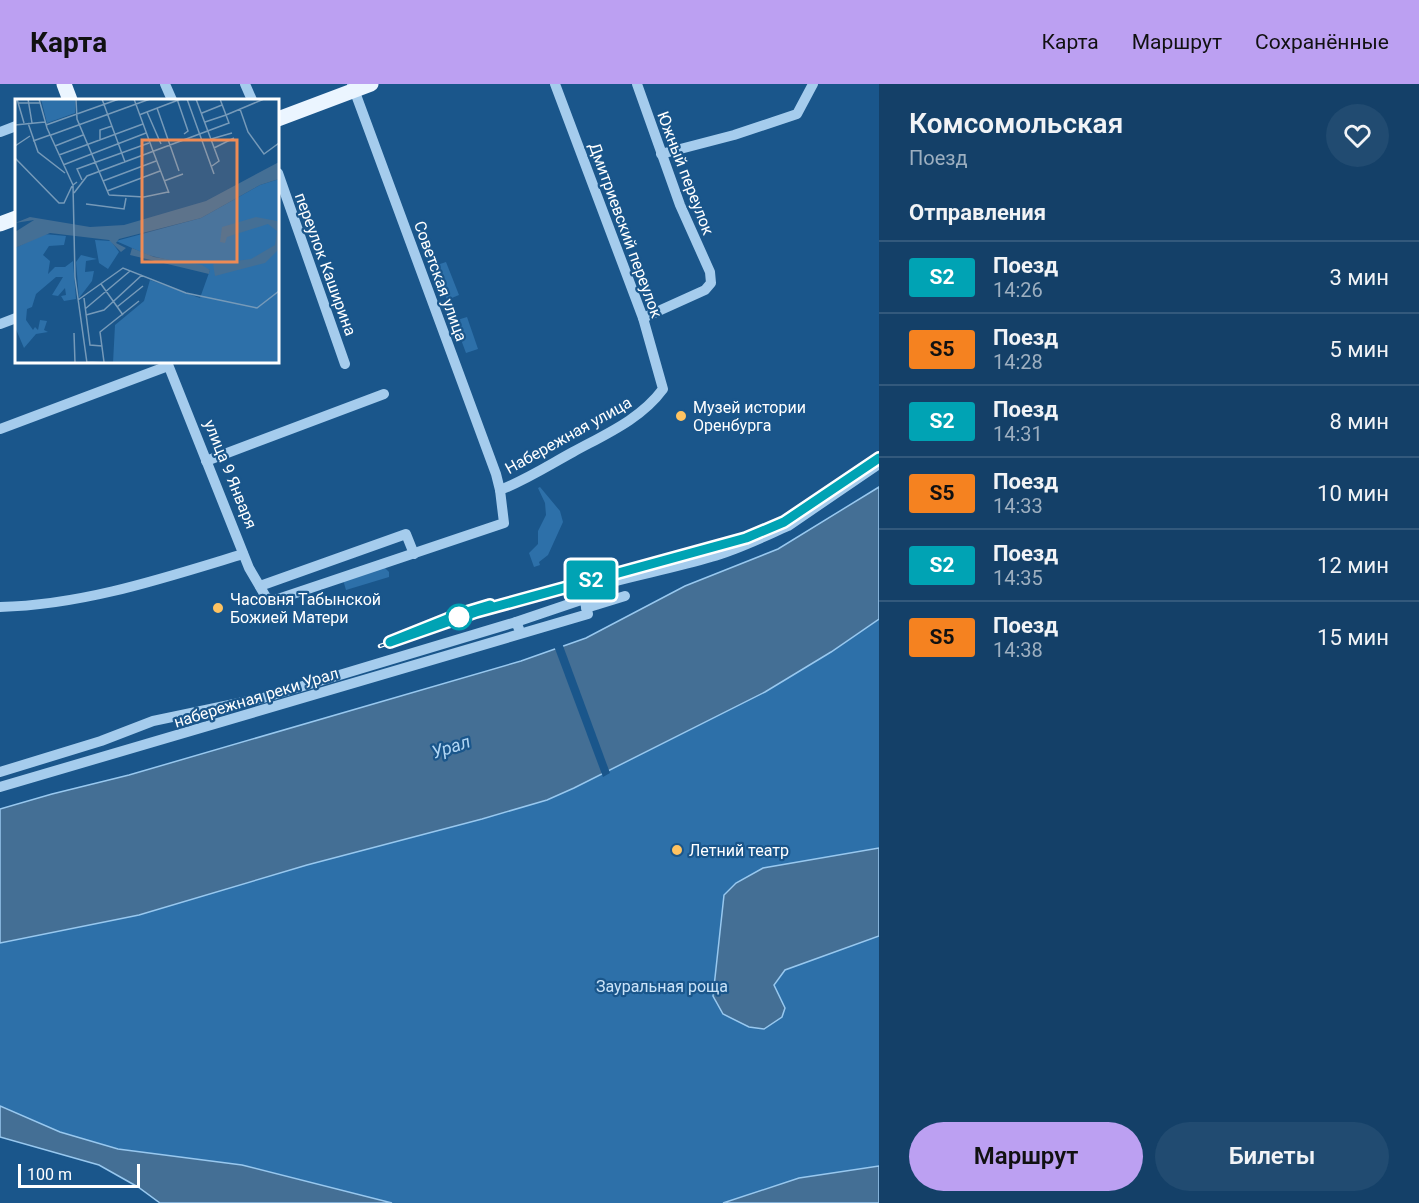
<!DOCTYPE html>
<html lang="ru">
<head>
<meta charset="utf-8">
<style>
	body { margin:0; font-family:Roboto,sans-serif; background:#214b71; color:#f1f3f6; height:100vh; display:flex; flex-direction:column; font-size:22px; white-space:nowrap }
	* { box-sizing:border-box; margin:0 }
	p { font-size:20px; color:#9dafc0 }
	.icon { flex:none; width:33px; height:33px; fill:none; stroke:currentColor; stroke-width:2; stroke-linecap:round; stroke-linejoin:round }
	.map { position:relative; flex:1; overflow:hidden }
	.drawer { display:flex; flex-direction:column; background:#144068; width:540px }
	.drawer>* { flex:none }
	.badge { padding:0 12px; border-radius:4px; font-size:21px; line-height:39px }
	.scale { position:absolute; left:18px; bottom:15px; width:122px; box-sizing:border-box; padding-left:6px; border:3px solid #fff; border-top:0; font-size:16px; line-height:21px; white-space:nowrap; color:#fff; -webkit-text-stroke:4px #1a568b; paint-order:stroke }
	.map>.badge { position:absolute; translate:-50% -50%; box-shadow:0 0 0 3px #fff }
	h2 { padding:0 30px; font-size:22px; line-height:54px }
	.round { display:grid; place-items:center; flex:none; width:63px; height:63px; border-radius:32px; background:#214b71 }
	.overview { display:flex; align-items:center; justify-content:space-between; height:102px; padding:0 30px }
	h1 { font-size:28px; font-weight:600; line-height:45px }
	.action { display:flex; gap:12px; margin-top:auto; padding:12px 30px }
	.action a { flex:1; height:69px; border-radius:36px; background:#bca0f2; color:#111; font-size:24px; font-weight:600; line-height:69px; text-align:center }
	.action a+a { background:#214b71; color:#f1f3f6 }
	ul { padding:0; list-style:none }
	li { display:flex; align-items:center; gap:18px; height:72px; padding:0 30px; border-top:2px solid #33597c }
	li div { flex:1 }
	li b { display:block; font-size:22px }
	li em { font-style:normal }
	li .badge { min-width:66px; font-weight:700; text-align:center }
	header { display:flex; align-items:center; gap:36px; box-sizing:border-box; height:84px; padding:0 30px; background:#bca0f2; color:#111 }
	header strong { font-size:28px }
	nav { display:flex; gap:33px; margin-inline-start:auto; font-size:21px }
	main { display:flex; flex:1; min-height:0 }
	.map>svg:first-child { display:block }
	.green { fill:#2d70a9 }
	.water { fill:#446f95; stroke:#98c8ef; stroke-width:1.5 }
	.pier { fill:#1a568b }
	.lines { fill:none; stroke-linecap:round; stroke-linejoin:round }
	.minor { stroke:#a5cced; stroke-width:10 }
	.major { stroke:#ebf5ff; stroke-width:15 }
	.rail-casing { stroke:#fff; stroke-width:4.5 }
	.rail { stroke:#1a568b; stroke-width:2; stroke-dasharray:7; stroke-linecap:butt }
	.line-casing { stroke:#fff; stroke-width:14 }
	.line { stroke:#00a3b4; stroke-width:9 }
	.poi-dot { fill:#ffc361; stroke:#1a568b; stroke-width:2 }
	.stop-dot { fill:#fff; stroke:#00a3b4; stroke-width:3 }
	.labels { text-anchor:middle; stroke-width:4.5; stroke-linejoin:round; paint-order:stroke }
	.street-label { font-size:16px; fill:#fff; stroke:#1a568b }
	.poi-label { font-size:16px; fill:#fff; stroke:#1a568b; text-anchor:start }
	.park-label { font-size:16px; fill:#cbe4f9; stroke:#1a568b }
	.water-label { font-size:18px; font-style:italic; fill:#b1d6f4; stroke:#1a568b }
	.inset-road { fill:none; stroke:#769ab9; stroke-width:1.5 }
	.view { fill:#ef8b55; fill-opacity:0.15; stroke:#ef8b55; stroke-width:3 }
	.inset-edge { fill:none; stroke:#fff; stroke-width:3 }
</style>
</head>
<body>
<header>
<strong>Карта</strong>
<nav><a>Карта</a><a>Маршрут</a><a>Сохранённые</a></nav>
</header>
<main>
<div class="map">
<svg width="879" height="1119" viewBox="0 0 879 1119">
	<rect width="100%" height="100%" fill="#1a568b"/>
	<g class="green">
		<polygon points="446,178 459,211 447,216 434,182"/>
		<polygon points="467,233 478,265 466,269 454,237"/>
		<polygon points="540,403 560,427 563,438 548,471 539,478 540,481 534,483 529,469 538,460 538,447 546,431 545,419 538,404"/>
		<polygon points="384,483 389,488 389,493 346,506 343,496"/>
		<polygon points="879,535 879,1119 392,1119 242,1081 118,1065 60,1048 0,1022 0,859 139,831 307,781 482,735 547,716 574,704 765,608 831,568"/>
	</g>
	<g class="water">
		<polygon points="879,403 879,535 831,568 765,608 574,704 547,716 482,735 307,781 139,831 0,859 0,725 52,710 129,691 521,577 586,554 685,502 778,465"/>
		<polygon points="879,764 879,852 785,886 774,901 785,924 782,933 764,945 749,943 723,930 713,912 724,811 736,799 763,784"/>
		<polygon points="0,1022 60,1048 118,1065 242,1081 392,1119 160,1119 138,1103 99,1081 0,1053"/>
		<polygon points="879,1082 879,1119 723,1119 799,1094"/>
	</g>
	<polygon class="pier" points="562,559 610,689 603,693 554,562"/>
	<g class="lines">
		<g class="minor">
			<polyline points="165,0 172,16"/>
			<polyline points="245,0 252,16"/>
			<polyline points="352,0 496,390 500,406"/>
			<polyline points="637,0 680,121 710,188 711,199 705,206 643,234"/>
			<polyline points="0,48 16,42"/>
			<polyline points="661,70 734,51 797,30 813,0"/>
			<polyline points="278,89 345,280"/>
			<polyline points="0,240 16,234"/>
			<path d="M 167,278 L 249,484 L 266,513 L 272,517 L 504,439 L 500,406 C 526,396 549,381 573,368 C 606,350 641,335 663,305 L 643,234 L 555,0"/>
			<polyline points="0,345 168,282"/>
			<polyline points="206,377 384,310"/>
			<polyline points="260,502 406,450 414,470"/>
			<path d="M 584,515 L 581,507 C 623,493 668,486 711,473 C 737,466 763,453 788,442 L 879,380"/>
			<path d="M 0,523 C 83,521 164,494 243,470"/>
			<polyline points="586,524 625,512"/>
			<polyline points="0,688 101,657 153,637 263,614 516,538 519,545"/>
			<polyline points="0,703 588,530 584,515 516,538"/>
		</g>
		<g class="major">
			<polyline points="64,0 70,16"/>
			<polyline points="278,35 371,0"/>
			<polyline points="0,140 16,134"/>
		</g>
		<defs>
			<polyline id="rail" points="380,562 476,528 746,454 784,438 879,374"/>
		</defs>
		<use href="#rail" class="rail-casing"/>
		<use href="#rail" class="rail"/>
	</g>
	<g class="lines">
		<defs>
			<polyline id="line" points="490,521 460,530 390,558 476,528 746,454 784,438 879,374"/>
		</defs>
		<use href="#line" class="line-casing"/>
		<use href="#line" class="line"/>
	</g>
	<g class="poi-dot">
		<circle cx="681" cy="332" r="6"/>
		<circle cx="218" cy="524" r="6"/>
		<circle cx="677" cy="766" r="6"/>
	</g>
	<circle class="stop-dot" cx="459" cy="533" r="12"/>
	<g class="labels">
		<g class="street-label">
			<text transform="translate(686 89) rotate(69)" y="6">Южный переулок</text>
			<text transform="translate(626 146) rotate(70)" y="6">Дмитриевский переулок</text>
			<text transform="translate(326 180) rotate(70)" y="6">переулок Каширина</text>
			<text transform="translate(441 197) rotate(70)" y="6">Советская улица</text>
			<text transform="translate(568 351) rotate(-29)" y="6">Набережная улица</text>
			<text transform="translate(231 390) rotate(68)" y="6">улица 9 Января</text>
			<text transform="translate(256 613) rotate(-17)" y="6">набережная реки Урал</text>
		</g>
		<g class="poi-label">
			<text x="693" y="329">Музей истории<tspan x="693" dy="18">Оренбурга</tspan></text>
			<text x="230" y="521">Часовня Табынской<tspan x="230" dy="18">Божией Матери</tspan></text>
			<text x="689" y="772">Летний театр</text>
		</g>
		<g class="park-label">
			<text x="662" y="908">Зауральная роща</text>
		</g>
		<g class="water-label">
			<text transform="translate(451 663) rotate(-18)" y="6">Урал</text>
		</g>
	</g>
	<g transform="translate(15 15)">
		<rect width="264" height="264" fill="#1a568b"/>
		<path d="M 26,0 L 60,0 L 60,14 L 32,24 ZM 264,80 L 264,264 L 98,264 L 100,226 L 129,202 L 135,181 L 185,199 L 195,171 L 133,156 L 101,142 L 186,119 L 245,86 ZM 29,135 L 51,137 L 49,146 L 34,147 L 28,156 L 35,162 L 33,175 L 40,168 L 50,168 L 58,162 L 61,200 L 49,202 L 46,197 L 51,196 L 50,189 L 43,197 L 37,196 L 48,178 L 41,178 L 21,195 L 17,208 L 12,210 L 11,221 L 18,231 L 20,228 L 23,231 L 25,221 L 32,222 L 29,231 L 33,233 L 21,235 L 9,249 L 0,228 L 0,149 ZM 80,141 L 96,142 L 104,153 L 93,170 L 84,164 ZM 66,156 L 82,160 L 71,162 L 70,173 L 79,172 L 77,182 L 64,199 L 61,163 Z" fill="#2d70a9"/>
		<path d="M 264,63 L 264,80 L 245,86 L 186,119 L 104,140 L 101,144 L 111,149 L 106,153 L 94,141 L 35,134 L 0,149 L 0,133 L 19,121 L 0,124 L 15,118 L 75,128 L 109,126 L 191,102 ZM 241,118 L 262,122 L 264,126 L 264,150 L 250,164 L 200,177 L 198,165 L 236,160 L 260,146 L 262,132 L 253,125 L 212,138 L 210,144 L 205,143 L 207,128 ZM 117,149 L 139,158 L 187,166 L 195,171 L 194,175 L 115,156 Z" fill="#446f95"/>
		<path class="inset-road" d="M 2,0 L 9,24M 13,0 L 17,24M 24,0 L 32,29 L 58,86M 61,0 L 62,20 L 94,96M 87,0 L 110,63M 119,0 L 138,52M 162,0 L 173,32 L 169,35M 172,0 L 199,75M 181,0 L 204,62 L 197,67M 3,4 L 25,4M 142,9 L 164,72M 225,10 L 233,33 L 249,55 L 264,44M 132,13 L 146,45M 187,14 L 207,6M 124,16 L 166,0M 211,16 L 249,0M 190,23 L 211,16M 13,24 L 23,53 L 50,74M 0,26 L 30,23M 31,26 L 104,0M 36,36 L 135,0M 196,40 L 217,34M 85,41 L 85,31 L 97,27M 18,42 L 35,36M 0,47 L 15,37M 40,47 L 68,36M 199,49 L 219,39M 138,52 L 154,94M 44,56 L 128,25M 0,59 L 44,104 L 49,104 L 57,87M 48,66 L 131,34M 67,81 L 62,70 L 134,44M 88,82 L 141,62M 149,82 L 168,75M 62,83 L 58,86 L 60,178 L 72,264M 92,92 L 145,72M 59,94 L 72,77 L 214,24 L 205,0M 94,96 L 129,98 L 153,93M 71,105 L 109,110 L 111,99M 86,185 L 108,216M 69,199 L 75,246 L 87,247M 63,201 L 108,169 L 171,194 L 242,209 L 264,192M 102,208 L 128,187M 70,210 L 115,172M 71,216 L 89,211 L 127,176M 59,234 L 60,264M 72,263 L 96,264M 89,263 L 85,233 L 124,202"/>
		<path class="view" d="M 127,41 L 222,41 L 222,163 L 127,163 Z"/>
		<rect width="264" height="264" class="inset-edge"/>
	</g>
</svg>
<div class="scale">100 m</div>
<b class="badge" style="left:591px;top:496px;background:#00a3b4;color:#fff">S2</b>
</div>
<section class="drawer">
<div class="overview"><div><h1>Комсомольская</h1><p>Поезд</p></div><a class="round"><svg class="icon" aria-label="heart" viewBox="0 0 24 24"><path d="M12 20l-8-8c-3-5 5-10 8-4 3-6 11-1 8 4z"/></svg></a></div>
<h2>Отправления</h2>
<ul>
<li><span class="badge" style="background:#00a3b4;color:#fff">S2</span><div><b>Поезд</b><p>14:26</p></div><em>3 мин</em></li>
<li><span class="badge" style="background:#f58220;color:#111">S5</span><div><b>Поезд</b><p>14:28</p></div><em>5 мин</em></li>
<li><span class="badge" style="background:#00a3b4;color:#fff">S2</span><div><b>Поезд</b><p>14:31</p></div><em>8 мин</em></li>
<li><span class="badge" style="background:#f58220;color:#111">S5</span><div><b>Поезд</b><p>14:33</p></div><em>10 мин</em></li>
<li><span class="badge" style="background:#00a3b4;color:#fff">S2</span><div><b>Поезд</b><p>14:35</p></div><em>12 мин</em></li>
<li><span class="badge" style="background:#f58220;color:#111">S5</span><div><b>Поезд</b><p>14:38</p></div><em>15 мин</em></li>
</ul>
<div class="action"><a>Маршрут</a><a>Билеты</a></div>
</section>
</main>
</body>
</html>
